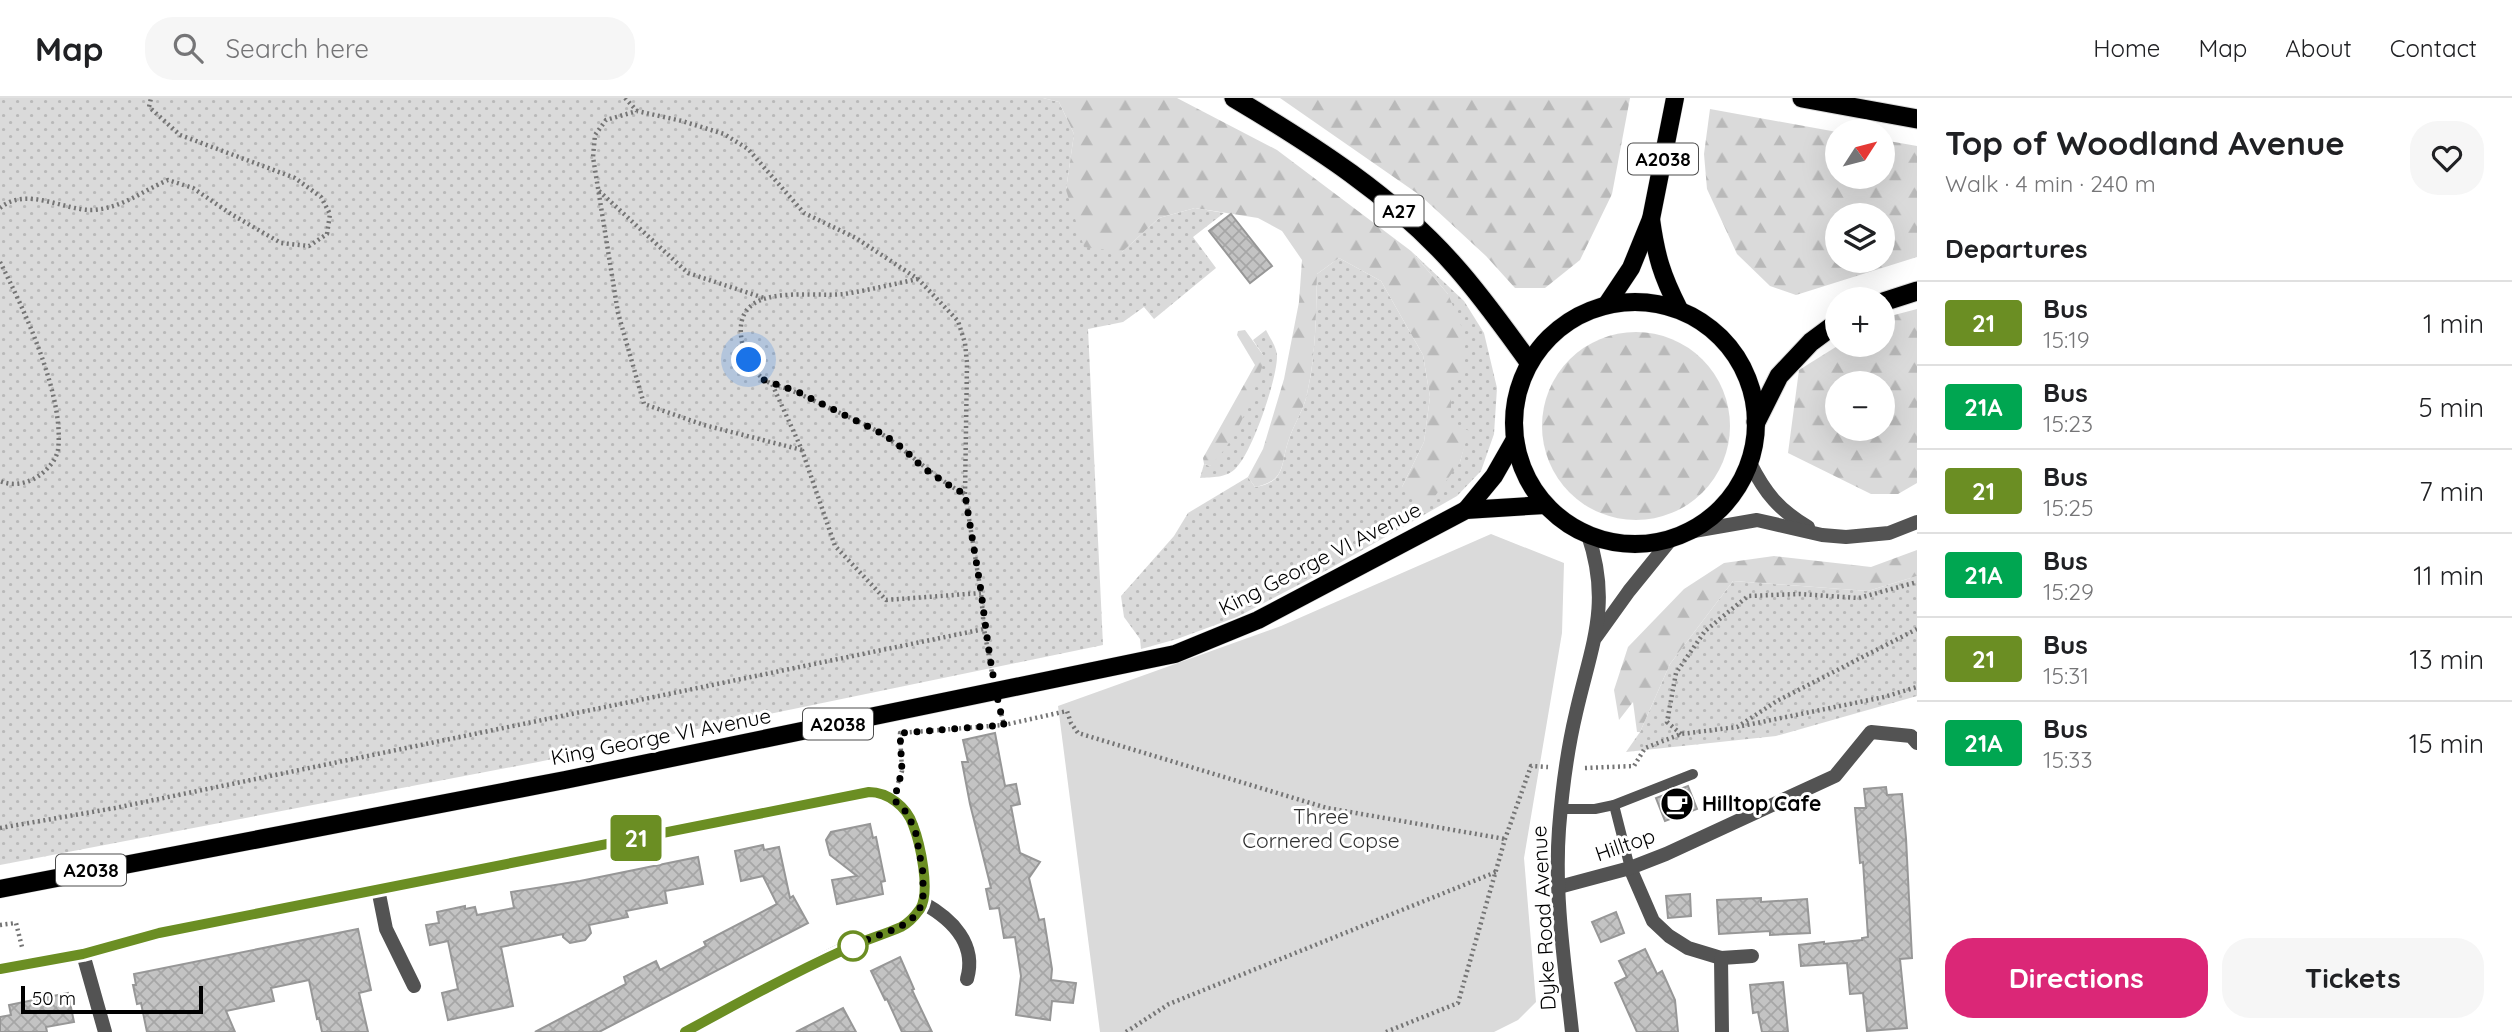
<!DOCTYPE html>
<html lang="en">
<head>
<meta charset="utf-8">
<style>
	body { margin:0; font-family:Quicksand,sans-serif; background:#f6f6f6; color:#202124; height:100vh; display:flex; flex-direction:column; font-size:26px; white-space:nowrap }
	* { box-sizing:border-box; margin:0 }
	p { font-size:23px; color:#757577 }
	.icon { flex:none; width:38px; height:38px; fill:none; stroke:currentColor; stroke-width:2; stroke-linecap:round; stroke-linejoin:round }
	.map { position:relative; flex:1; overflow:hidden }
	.panel { display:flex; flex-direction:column; background:#fff; width:595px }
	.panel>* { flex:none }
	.badge { padding:0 14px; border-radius:5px; font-size:24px; line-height:46px }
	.needle { width:46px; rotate:54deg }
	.fabs { position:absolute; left:1825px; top:21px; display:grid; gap:14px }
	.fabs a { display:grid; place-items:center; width:70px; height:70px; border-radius:50%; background:#fff; box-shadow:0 7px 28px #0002; font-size:35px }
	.scale { position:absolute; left:21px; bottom:18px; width:182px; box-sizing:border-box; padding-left:7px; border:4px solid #000; border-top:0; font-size:19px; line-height:24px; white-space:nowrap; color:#000; -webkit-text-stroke:5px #fff; paint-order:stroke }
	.you { position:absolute; width:35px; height:35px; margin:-18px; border:5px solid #fff; border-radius:50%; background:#1a73e8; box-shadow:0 0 0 10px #1a73e833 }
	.map>.badge { position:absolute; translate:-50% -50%; box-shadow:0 0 0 4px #fff }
	h2 { padding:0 28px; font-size:26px; line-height:63px }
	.round { display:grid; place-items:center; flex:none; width:74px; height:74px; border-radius:28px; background:#f6f6f6 }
	.overview { display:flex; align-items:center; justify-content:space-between; height:119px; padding:0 28px }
	h1 { font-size:33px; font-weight:800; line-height:52px }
	.cta { display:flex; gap:14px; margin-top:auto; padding:14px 28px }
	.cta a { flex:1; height:80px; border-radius:28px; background:#db2777; color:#fff; font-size:28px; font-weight:800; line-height:80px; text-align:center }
	.cta a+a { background:#f6f6f6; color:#202124 }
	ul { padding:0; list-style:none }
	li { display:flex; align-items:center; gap:21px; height:84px; padding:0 28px; border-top:2px solid #e0e0e0 }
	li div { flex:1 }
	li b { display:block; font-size:26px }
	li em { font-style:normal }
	li .badge { min-width:77px; font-weight:700; text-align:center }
	header { display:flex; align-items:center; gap:42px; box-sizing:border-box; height:98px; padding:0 35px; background:#fff; border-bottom:2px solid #e0e0e0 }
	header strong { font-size:33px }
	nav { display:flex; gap:38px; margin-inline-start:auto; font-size:24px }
	.search { width:490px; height:63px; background:#f6f6f6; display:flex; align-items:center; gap:18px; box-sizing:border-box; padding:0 24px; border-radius:28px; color:#757577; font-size:26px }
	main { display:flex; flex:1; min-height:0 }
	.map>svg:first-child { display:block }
	.grass { fill:url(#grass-dots) }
	.forest { fill:url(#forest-firs); fill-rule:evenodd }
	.green { fill:#dadada }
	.building { fill:url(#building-cross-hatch); stroke:#979797; stroke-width:2 }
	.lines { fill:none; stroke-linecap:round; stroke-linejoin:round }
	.primary-casing { stroke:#dbdbdb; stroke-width:19 }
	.trunk-casing { stroke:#dbdbdb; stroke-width:21 }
	.path { stroke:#757575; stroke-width:4.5; stroke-dasharray:2 3.5; stroke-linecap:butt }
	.service { stroke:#535353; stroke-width:10 }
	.minor { stroke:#535353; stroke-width:14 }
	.tertiary { stroke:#535353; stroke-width:14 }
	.primary { stroke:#000; stroke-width:18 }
	.trunk { stroke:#000; stroke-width:19 }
	.line-casing { stroke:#fff; stroke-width:16 }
	.line { stroke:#6b8e23; stroke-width:10 }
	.walk { stroke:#000; stroke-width:7; stroke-dasharray:0 12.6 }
	.stop-dot { fill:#fff; stroke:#6b8e23; stroke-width:3.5 }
	.labels { text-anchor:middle; stroke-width:6; stroke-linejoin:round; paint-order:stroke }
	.shield { fill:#fff; stroke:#4c4c4c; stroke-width:2 }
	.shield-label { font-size:19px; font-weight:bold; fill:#000 }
	.street-label { font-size:21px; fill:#000; stroke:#fff }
	.poi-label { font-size:21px; font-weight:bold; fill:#000; stroke:#fff; text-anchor:start }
	.park-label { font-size:21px; fill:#313131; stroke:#fff }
</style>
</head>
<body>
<header>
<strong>Map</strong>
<div class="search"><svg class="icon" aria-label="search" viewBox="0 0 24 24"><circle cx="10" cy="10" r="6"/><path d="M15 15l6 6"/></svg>Search here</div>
<nav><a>Home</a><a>Map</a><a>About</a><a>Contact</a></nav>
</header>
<main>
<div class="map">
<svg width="1917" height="934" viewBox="0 0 1917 934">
	<defs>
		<pattern id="grass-dots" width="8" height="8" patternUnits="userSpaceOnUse" patternTransform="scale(1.75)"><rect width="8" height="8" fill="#dadada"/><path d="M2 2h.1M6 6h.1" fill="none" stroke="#b9b9b9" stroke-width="1.8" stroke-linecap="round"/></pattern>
		<pattern id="forest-firs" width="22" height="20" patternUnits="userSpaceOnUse" patternTransform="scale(1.75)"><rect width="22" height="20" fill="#dadada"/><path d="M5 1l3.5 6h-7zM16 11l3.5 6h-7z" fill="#b9b9b9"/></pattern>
		<pattern id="building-cross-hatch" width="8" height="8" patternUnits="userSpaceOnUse" patternTransform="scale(1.75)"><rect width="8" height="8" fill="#c3c3c3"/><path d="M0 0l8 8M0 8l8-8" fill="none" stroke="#a6a6a6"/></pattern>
	</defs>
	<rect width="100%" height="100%" fill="#fff"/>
	<g class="grass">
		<polygon points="0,0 1043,0 1059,4 1074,36 1066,92 1122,154 1159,120 1195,110 1224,115 1193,139 1216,170 1154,221 1144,209 1123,224 1088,231 1103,547 538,664 0,767"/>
		<path d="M 1411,153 L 1464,203 L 1484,235 L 1497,290 L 1494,336 L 1481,373 L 1457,398 L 1329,471 L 1237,519 L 1177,541 L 1141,551 L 1140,541 L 1124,519 L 1121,498 L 1174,438 L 1188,415 L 1248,379 L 1255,389 C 1287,384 1280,366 1289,341 C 1294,326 1304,311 1307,296 C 1316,257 1316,216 1317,176 L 1339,160 L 1381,183 L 1423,257 L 1430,299 L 1424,344 L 1402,389 L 1460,364 L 1468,333 L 1451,325 L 1448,196 Z"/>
		<path d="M 1266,232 C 1270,240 1276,248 1277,257 C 1278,279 1252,355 1236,370 C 1227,380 1212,379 1200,380 L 1204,366 L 1210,368 L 1263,257 L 1253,242 Z"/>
		<polygon points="1917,478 1917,598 1776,638 1626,654 1640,634 1670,566 1733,483 1868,493"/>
	</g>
	<g class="forest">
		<path d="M 1043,0 L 1177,0 L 1277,52 L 1411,153 L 1448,196 L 1465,237 L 1465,277 L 1451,288 L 1451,324 L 1469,333 L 1460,364 L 1430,405 L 1415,404 L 1402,389 L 1424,344 L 1430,299 L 1423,257 L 1381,183 L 1339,160 L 1317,176 C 1316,216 1316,257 1307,296 C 1304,311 1294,326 1289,341 C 1280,366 1287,383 1255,389 L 1248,379 L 1263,351 L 1284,281 L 1299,204 L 1302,162 L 1282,133 L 1258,120 L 1195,110 L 1159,120 L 1122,154 L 1084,149 L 1066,92 L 1074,36 L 1059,4 Z"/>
		<polygon points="1280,0 1630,0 1612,96 1580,162 1545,190 1515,190 1486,158 1421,98"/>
		<path d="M 1710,11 L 1837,34 L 1838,79 L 1883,79 L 1883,42 L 1917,48 L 1917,159 L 1796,197 L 1770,188 L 1737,156 L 1707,91 L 1704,56 ZM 1838,117 L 1883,117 L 1883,163 L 1838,163 Z"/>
		<path d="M 1917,211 L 1917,385 L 1898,396 L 1871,396 L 1788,355 L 1799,272 L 1839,247 L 1883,247 L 1883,220 ZM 1838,285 L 1883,285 L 1883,331 L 1838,331 Z"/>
		<path d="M 1245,232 L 1263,257 L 1264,263 C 1252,300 1239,340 1210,368 L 1204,366 L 1203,360 L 1255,267 L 1237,237 L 1238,233 Z"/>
		<circle cx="1636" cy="328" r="94"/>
		<polygon points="1917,452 1917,478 1868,493 1733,483 1670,566 1640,634 1637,634 1633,604 1619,622 1614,592 1628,549 1684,491 1724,465 1774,458 1871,469"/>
	</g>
	<polygon class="green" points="1491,436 1564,465 1562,535 1524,760 1536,904 1518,922 1494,934 1100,934 1058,608 1281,528"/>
	<g class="building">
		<polygon points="1231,116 1272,168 1250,185 1209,133"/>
		<polygon points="995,635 1005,688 1016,686 1020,706 1011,708 1020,755 1040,764 1029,780 1039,822 1044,821 1052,871 1051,882 1076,885 1073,905 1052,903 1050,922 1016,917 1021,878 1015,839 1004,840 999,810 990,811 986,791 991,790 970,706 962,664 968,664 963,642"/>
		<polygon points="1688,688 1697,711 1665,723 1656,700"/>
		<polygon points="1886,689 1887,697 1902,696 1906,740 1912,860 1900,861 1907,930 1867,933 1863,895 1850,896 1847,865 1801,868 1799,847 1824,844 1824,846 1862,842 1862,840 1868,839 1863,764 1860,765 1855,710 1866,710 1864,691"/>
		<polygon points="870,726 873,740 876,739 885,783 881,784 883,796 837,806 832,782 857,778 830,757 826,742 831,734"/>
		<polygon points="763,747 764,752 779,749 790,800 793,798 808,825 599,934 535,934 626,886 624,879 656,863 660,872 706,848 704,844 777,806 763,778 741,783 735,753"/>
		<polygon points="698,759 703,786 665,793 667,805 626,813 628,819 589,827 591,835 585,842 570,845 563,839 563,836 501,849 513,908 448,922 442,895 458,891 448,843 430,847 426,827 439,825 437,814 465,808 465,811 475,809 477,817 514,810 511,794 580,783"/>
		<polygon points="1690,796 1691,818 1668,820 1666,798"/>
		<polygon points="1761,800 1761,804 1807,801 1810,835 1770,837 1770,833 1719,836 1717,802"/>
		<polygon points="1616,814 1624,835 1601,844 1592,824"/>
		<polygon points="358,831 371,892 359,895 368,934 322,934 319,920 317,921 309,882 271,890 274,903 226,913 235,934 147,934 141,905 137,906 133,887 136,887 134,876"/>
		<polygon points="1645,851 1657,876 1662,873 1675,902 1678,934 1637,934 1615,885 1627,879 1619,863"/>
		<polygon points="900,859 914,891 912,892 932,934 902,934 887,901 885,902 871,873"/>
		<polygon points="1783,884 1788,934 1762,934 1758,914 1753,915 1750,887"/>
		<polygon points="68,895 74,924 46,929 47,934 0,934 0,919 11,917 9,907"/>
		<polygon points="843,910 856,934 796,934"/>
	</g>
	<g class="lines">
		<defs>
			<g id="primary">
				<path d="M 1651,121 C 1656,158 1662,178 1679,211"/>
				<circle cx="1635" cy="325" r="121"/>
				<polyline points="1607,206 1631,170 1651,121 1675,0"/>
				<polyline points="1466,412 1494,378 1514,343"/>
				<polyline points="0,791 565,682 1175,556 1258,522 1466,412 1545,407"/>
			</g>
			<g id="trunk">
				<path d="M 1234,0 C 1313,47 1393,98 1454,167 C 1481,197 1505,231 1529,264"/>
				<polyline points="1802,0 1917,21"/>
				<polyline points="1883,204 1917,193"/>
				<polyline points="1756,324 1779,278 1811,244 1838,224"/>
			</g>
		</defs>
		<use href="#primary" class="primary-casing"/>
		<use href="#trunk" class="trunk-casing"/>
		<g class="path">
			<polyline points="625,0 637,13"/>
			<polyline points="599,93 688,175 764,200"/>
			<path d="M 0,110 C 26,88 63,112 91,112 C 121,111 142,93 168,82 L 193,90 L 231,116 L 281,145 L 309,148 L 327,136 L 330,116 L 321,99 L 295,80 L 180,37 L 149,9 L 151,0"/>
			<path d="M 0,164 C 24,211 65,299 58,352 C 56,362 48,371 40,377 C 29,385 14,389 0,383"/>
			<path d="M 918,181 C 894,186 869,192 844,196 C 808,200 730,182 742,244 C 745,261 756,279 772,286 L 802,352 L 835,448 L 886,502 L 981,495"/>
			<path d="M 773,286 C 796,293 816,304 838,314 C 854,322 871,328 886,339 C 914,358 935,381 965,396"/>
			<polyline points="802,352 704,327 644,306 618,215 593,59 595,37 606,22 637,13 682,23 724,36 748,51 804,115 856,140 918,181 958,223 965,245 967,265 965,396 981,495 984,531"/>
			<polyline points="1000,611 1004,627"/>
			<polyline points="1742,628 1884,599 1917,589"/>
			<polyline points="1681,636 1667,624 1676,575 1705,533 1748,498 1799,496 1859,500 1917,484"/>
			<polyline points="1585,670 1634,668 1645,650 1681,636 1737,629 1777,603 1917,531"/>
			<polyline points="898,685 902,673 900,635 1004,627 1067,613 1071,625 1078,635 1327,710 1505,741"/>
			<polyline points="0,730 115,710 984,531 992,575"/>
			<polyline points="0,827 16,825 22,849"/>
			<polyline points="1126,934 1169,906 1496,774"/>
			<polyline points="1386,934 1458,905 1505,741 1531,668 1548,669"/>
		</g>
		<g class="service">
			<polyline points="1614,707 1630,770"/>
			<polyline points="1561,711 1595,711 1614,707 1693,676"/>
		</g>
		<g class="minor">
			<path d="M 1750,365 C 1765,395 1779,412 1808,429"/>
			<polyline points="1688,434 1757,422 1822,437 1846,439 1889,435 1917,424"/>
			<polyline points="1630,770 1653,823 1669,838 1688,850 1721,860 1752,858"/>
			<polyline points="1559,789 1630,770 1666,756 1835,678 1871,634 1911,638 1917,645"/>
			<polyline points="378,791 386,831 414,888"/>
			<path d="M 923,805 C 952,821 977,846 967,881"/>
			<polyline points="83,856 105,934"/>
			<polyline points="1721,860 1722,934"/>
			<path d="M 0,871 L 83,856 L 159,835 L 869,694 C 888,694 906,709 913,727 C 920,745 931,794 920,811 C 915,818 908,825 901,829 C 883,837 864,842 846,850 C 791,876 738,905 685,934"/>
		</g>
		<g class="tertiary">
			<polyline points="1596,539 1629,493 1672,440"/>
			<path d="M 1572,934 C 1565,868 1554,798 1559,731 C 1562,693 1567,653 1576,615 C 1591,548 1612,507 1588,437"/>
		</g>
		<use href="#primary" class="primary"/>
		<use href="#trunk" class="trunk"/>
	</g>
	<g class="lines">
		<defs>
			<path id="line" d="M 0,871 L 83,856 L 159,835 L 869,694 C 888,694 907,709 913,727 C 920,745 931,794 920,811 C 915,818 909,825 901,829 C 883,837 864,842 846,851 C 791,876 738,905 685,934"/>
		</defs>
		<use href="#line" class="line-casing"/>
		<use href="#line" class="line"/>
		<path class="walk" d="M 749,262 L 764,282 L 796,293 L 883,336 L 904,351 L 922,369 L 950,388 L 965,396 C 970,428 976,461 981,493 C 987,539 992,583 1004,627 L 900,635 L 902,673 L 894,702 L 905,713 L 915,731 L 923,775 L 923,805 L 914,819 L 900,829 L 846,850 L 853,848"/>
	</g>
	<defs>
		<symbol id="cafe-disc" viewBox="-11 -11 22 22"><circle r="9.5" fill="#000" stroke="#fff"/><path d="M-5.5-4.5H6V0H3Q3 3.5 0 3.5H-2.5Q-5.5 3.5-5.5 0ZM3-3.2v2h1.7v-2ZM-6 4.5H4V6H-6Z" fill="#fff"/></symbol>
	</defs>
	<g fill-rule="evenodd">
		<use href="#cafe-disc" x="1658" y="687" width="38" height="38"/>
	</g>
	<circle class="stop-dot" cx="853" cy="848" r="14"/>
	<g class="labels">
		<g class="shield">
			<rect x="1628" y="45.5" width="70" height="31" rx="5"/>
			<rect x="1374.5" y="97.5" width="49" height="31" rx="5"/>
			<rect x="803" y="610.5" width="70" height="31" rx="5"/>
			<rect x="56" y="756.5" width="70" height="31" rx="5"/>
		</g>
		<g class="shield-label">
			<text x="1663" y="68">A2038</text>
			<text x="1399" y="120">A27</text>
			<text x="838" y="633">A2038</text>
			<text x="91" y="779">A2038</text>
		</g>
		<g class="street-label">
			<text transform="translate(1320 461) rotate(-27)" y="7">King George VI Avenue</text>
			<text transform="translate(661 639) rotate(-11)" y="7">King George VI Avenue</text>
			<text transform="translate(1625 747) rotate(-19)" y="7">Hilltop</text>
			<text transform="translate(1544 820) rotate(-93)" y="7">Dyke Road Avenue</text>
		</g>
		<g class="poi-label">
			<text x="1702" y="713">Hilltop Cafe</text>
		</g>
		<g class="park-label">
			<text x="1321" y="726">Three<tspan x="1321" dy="24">Cornered Copse</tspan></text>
		</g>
	</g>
</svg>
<div class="fabs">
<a><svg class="needle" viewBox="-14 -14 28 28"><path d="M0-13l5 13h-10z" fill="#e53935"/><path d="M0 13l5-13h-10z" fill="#757577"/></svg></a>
<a><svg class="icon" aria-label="layers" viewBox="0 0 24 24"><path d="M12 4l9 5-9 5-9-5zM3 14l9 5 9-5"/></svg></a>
<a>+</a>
<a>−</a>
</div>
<div class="scale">50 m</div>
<div class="you" style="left:749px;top:262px"></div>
<b class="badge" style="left:636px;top:740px;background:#6b8e23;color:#fff">21</b>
</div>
<section class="panel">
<div class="overview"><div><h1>Top of Woodland Avenue</h1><p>Walk · 4 min · 240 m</p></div><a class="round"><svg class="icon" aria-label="heart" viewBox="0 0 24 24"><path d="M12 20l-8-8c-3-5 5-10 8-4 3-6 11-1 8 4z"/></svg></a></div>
<h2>Departures</h2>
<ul>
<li><span class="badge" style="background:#6b8e23;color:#fff">21</span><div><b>Bus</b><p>15:19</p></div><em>1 min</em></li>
<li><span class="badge" style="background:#00a651;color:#fff">21A</span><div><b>Bus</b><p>15:23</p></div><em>5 min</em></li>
<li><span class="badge" style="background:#6b8e23;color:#fff">21</span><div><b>Bus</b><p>15:25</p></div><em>7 min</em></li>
<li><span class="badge" style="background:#00a651;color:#fff">21A</span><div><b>Bus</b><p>15:29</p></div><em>11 min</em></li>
<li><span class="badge" style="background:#6b8e23;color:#fff">21</span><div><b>Bus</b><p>15:31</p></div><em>13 min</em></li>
<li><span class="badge" style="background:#00a651;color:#fff">21A</span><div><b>Bus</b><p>15:33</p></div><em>15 min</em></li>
</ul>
<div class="cta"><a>Directions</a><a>Tickets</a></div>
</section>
</main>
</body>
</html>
